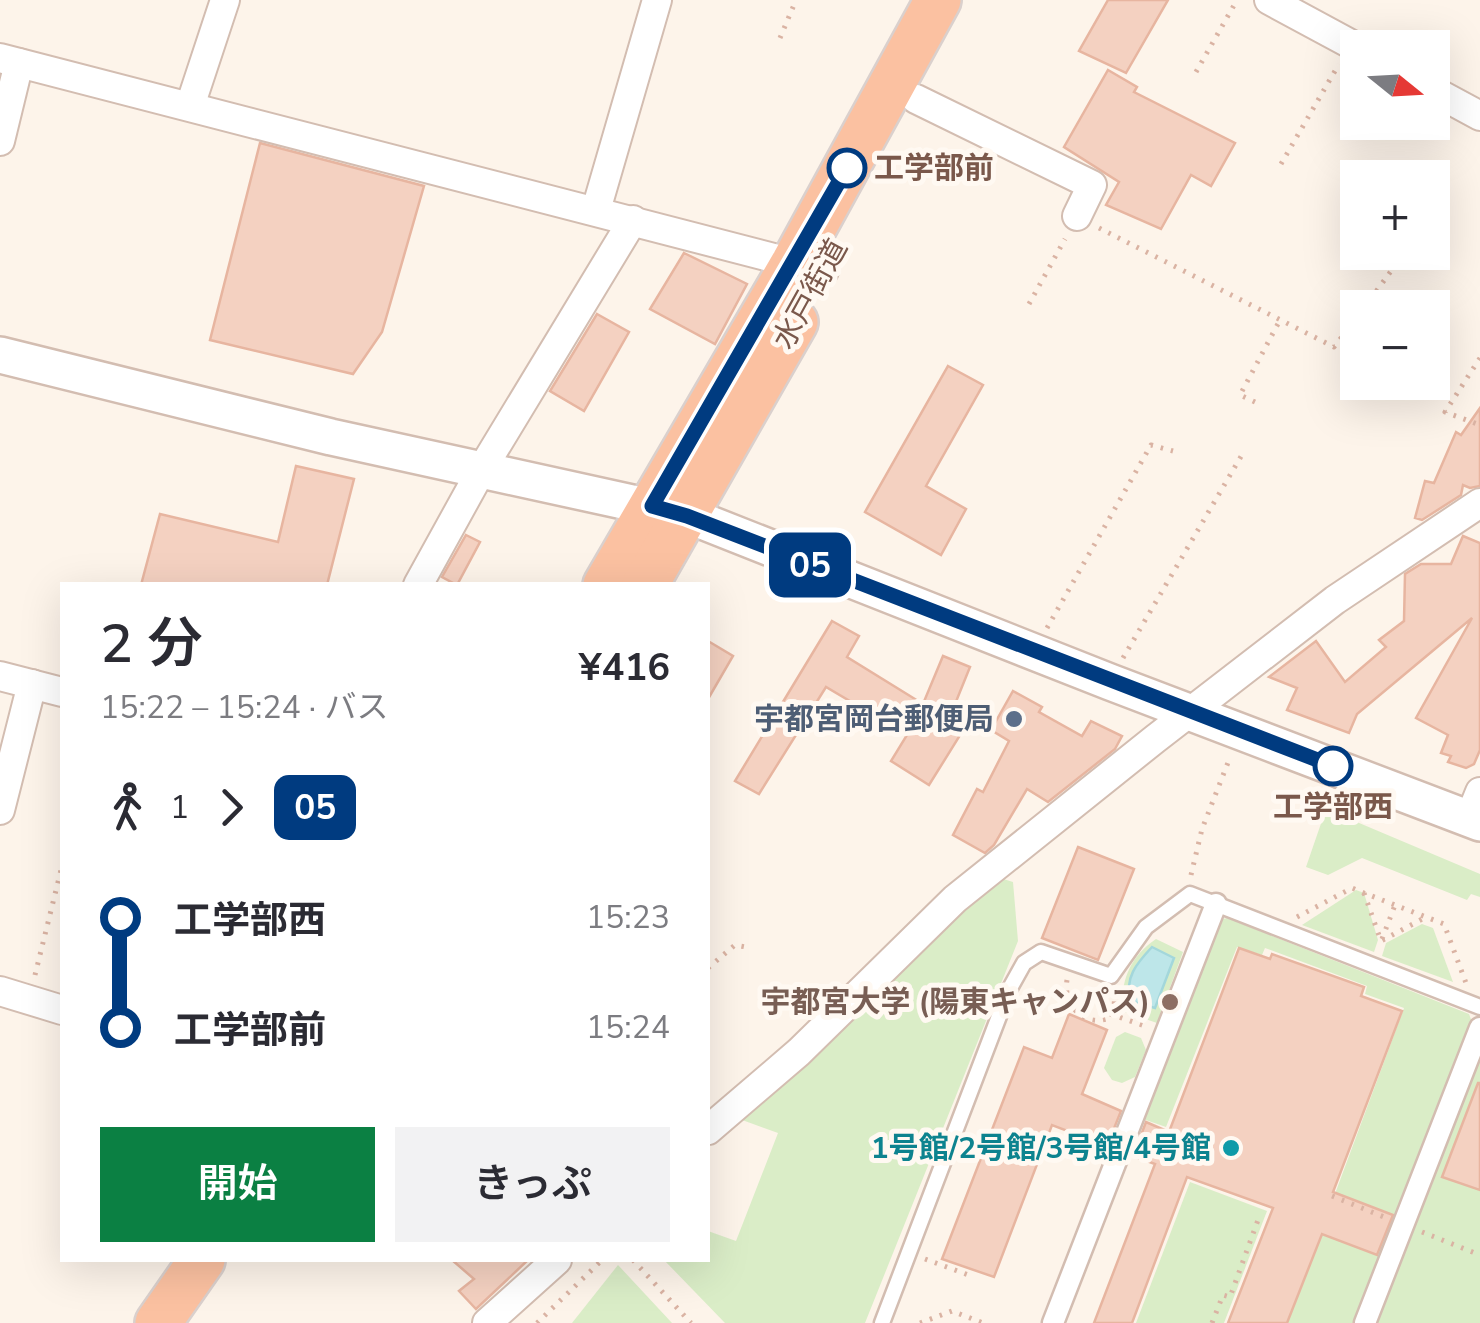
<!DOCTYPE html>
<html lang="ja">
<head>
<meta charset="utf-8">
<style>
	body { margin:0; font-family:"Nunito Sans","Noto Sans JP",sans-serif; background:#f2f2f3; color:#2b2b33; height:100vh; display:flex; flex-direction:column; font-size:38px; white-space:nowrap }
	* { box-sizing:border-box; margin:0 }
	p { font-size:32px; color:#7c7c81 }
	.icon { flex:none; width:55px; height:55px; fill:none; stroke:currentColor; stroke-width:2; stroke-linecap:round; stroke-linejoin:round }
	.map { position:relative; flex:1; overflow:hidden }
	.side { position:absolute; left:60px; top:582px; width:650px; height:680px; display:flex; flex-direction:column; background:#fff; border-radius:0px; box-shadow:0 10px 40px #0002 }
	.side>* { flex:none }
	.badge { padding:0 20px; border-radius:15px; font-size:35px; line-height:65px }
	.needle { width:65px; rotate:108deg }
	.tools { position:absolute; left:1340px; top:30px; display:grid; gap:20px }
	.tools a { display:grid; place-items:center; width:110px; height:110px; border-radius:0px; background:#fff; box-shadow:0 10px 40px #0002; font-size:50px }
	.map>.badge { position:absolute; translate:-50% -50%; box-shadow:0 0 0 5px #fff }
	.legs { display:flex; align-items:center; gap:15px; height:110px; padding:0 40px; font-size:32px }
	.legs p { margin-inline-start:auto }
	.overview { display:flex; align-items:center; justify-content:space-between; height:170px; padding:0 40px }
	h1 { font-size:55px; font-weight:600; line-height:75px }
	.action { display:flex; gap:20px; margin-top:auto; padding:20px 40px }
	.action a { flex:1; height:115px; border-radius:0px; background:#0b8043; color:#fff; font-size:40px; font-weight:600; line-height:115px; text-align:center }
	.action a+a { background:#f2f2f3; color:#2b2b33 }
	ul { padding:0 40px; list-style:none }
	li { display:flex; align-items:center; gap:35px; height:110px; font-size:38px }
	li i { display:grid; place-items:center; width:15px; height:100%; margin:0 12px; background:currentColor }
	li i::after { content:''; width:25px; height:25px; margin:-12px; border:8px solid; border-radius:50%; background:#fff }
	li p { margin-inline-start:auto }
	li:first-child i { background:linear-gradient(#0000 50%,currentColor 0) }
	li:last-child i { background:linear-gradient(currentColor 50%,#0000 0) }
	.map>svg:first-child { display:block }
	.green { fill:#daedc7 }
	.water { fill:#bde6e9; stroke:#a3d7db; stroke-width:2.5 }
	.building { fill:#f4d1c1; stroke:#e7b5a0; stroke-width:2.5 }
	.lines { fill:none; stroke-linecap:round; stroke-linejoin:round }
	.service-casing { stroke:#d3bdb1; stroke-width:19 }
	.pedestrian-casing { stroke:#d3bdb1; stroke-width:25 }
	.minor-casing { stroke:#d3bdb1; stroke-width:32 }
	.tertiary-casing { stroke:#d3bdb1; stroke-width:40 }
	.trunk-casing { stroke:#dad0cd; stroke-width:50 }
	.path { stroke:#dab3a3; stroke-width:5; stroke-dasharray:2.5 8; stroke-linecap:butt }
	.service { stroke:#fff; stroke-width:14 }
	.pedestrian { stroke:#fff; stroke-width:20 }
	.minor { stroke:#fff; stroke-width:28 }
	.tertiary { stroke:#fff; stroke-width:35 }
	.trunk { stroke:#fbc1a1; stroke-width:45 }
	.line-1-casing { stroke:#fff; stroke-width:22 }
	.line-1 { stroke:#003b80; stroke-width:15 }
	.stop-1-dot { fill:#fff; stroke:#003b80; stroke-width:5 }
	.service-dot { fill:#5c6f8a; stroke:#fff9f2; stroke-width:4 }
	.education-dot { fill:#8d6e63; stroke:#fff9f2; stroke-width:4 }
	.culture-dot { fill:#0f9aa8; stroke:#fff9f2; stroke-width:4 }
	.labels { text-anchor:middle; stroke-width:10; stroke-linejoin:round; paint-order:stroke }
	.stop-label { font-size:30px; font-weight:bold; fill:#7a584b; stroke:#fff9f2; text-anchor:start }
	.street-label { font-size:30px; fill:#7a584b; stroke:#fff9f2 }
	.service-label { font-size:30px; font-weight:bold; fill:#4e5e75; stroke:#fff9f2; text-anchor:end }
	.education-label { font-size:30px; font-weight:bold; fill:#785e54; stroke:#fff9f2; text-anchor:end }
	.culture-label { font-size:30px; font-weight:bold; fill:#0d838f; stroke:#fff9f2; text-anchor:end }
</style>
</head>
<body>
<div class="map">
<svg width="1480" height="1323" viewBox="0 0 1480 1323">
	<rect width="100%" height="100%" fill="#fdf4ea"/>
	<g class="green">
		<polygon points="1326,809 1480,874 1480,897 1471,894 1467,900 1362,858 1328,875 1306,867"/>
		<polygon points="997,877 1013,882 1018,941 865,1323 725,1323 664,1260 708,1260 708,1231 736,1241 778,1133 734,1117"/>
		<polygon points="1356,890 1364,893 1378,940 1374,952 1302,925"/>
		<polygon points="1227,918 1469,1014 1472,1022 1357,1323 1287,1323 1404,1008 1365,994 1367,986 1265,948 1262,955 1237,947 1166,1127 1140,1118 1215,921"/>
		<polygon points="1422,924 1433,928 1453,982 1382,956 1386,943"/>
		<path d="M 1156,939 L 1183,952 L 1157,1023 L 1122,1011 C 1121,979 1130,957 1156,939 Z"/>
		<polygon points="1125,1032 1141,1038 1146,1050 1135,1077 1122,1083 1112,1080 1104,1068 1116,1037"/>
		<polygon points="1480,1053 1480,1323 1375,1323"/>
		<polygon points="1190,1182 1267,1211 1224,1323 1136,1323"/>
		<polygon points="618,1265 672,1323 572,1323"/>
	</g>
	<path class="water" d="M 1152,947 L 1174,958 L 1155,1008 L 1130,1001 C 1125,977 1136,964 1152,947 Z"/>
	<g class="building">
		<polygon points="1108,0 1168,0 1126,73 1079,51"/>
		<polygon points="1108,70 1137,87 1134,92 1235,143 1211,186 1191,175 1161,229 1106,205 1119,182 1064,147"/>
		<polygon points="260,143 424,186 382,332 353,374 210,340"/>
		<polygon points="684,253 747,284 715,344 650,309"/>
		<polygon points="597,314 629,332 584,411 550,391"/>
		<polygon points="948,366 983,385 926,486 966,509 941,555 865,512"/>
		<polygon points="1480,408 1480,486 1470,488 1463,485 1461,495 1422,520 1415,518 1425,481 1434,483 1456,432 1461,435"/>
		<polygon points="296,466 354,479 327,585 141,585 160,514 278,542"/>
		<polygon points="466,535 480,542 457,585 442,577"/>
		<polygon points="1463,536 1480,543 1480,750 1474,764 1466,768 1448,762 1451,756 1441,753 1448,735 1416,718 1472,618 1357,714 1349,733 1287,710 1297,688 1269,677 1316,641 1345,682 1386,647 1379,640 1404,621 1405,574 1421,564 1451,564"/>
		<polygon points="832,621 859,636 847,657 923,704 943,656 970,667 951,714 967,724 929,785 891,761 907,735 826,687 759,794 735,781"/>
		<polygon points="708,641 733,656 708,699"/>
		<polygon points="1013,691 1042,707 1039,712 1082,736 1091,721 1122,736 1115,749 1048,802 1027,789 994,845 985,853 953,835 977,789 983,792 1009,741 991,730"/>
		<polygon points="1078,847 1134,869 1098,960 1042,938"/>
		<polygon points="1239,948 1270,959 1272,954 1364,987 1361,996 1402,1011 1333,1192 1393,1215 1377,1255 1322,1234 1287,1323 1228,1323 1273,1208 1187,1177 1132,1323 1094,1323 1155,1164 1133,1156 1146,1122 1169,1132"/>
		<polygon points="1069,1014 1107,1030 1082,1094 1121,1111 1107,1146 1052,1125 994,1277 942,1259 1024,1047 1052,1058"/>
		<polygon points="1478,1083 1480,1083 1480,1190 1442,1177"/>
		<polygon points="452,1260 528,1260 476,1309 459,1291 474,1279"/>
	</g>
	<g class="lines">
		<defs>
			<polyline id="service" points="882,1323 1009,990 1024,963 1041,952 1111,976 1146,927 1190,894 1480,1007"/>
			<g id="pedestrian">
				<polyline points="1053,1323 1216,904"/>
				<polyline points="1365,1323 1480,1028"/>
			</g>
			<g id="minor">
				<polyline points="1269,0 1358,48"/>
				<polyline points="0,58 824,271"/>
				<polyline points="1432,90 1480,116"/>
				<polyline points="916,99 1092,185 1077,216"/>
				<polyline points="190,106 225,0"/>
				<polyline points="0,141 19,63"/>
				<polyline points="596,210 657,0"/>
				<polyline points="418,585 482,469 633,220"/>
				<polyline points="0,676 62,692"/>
				<polyline points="0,810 32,684"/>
				<polyline points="1469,819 1480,792"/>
				<polyline points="0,991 62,1010"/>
				<polyline points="708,1130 799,1052 955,899 1155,739 1335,600 1480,503"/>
				<polyline points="487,1323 557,1260"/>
			</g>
			<polyline id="tertiary" points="0,355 331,437 687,515 1110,682 1480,823"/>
			<g id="trunk">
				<polyline points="606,585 794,263 938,0"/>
				<polyline points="645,585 795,322"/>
				<polyline points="158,1323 202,1260"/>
			</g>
		</defs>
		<use href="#service" class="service-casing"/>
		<use href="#pedestrian" class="pedestrian-casing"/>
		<use href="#minor" class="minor-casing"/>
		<use href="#tertiary" class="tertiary-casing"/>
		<use href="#trunk" class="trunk-casing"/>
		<g class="path">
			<polyline points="780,38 796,0"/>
			<polyline points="1196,72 1237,0"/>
			<polyline points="1281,164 1339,64"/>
			<polyline points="1099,228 1334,347 1358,316"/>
			<polyline points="1029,304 1065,239"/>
			<polyline points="1364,308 1405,252"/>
			<polyline points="1480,358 1445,412 1480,425"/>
			<polyline points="1255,402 1240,395 1280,320"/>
			<polyline points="1047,628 1151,445 1173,451"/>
			<polyline points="1123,658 1243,453"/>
			<polyline points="1191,875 1202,829 1229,760"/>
			<polyline points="1364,893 1381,941 1426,917"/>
			<polyline points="1297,917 1352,888 1364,893 1444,924 1466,983"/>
			<polyline points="1382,939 1395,905"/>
			<polyline points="708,968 735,945 746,947"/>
			<polyline points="35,975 62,866"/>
			<path d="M 1067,980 C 1063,1004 1082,1026 1107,1019 L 1114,1007 L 1115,991"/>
			<polyline points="1110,1014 1145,1026"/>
			<polyline points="1332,1196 1384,1217"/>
			<polyline points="1422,1232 1480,1255"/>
			<polyline points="925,1259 974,1277"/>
			<polyline points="633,1260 691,1323"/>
			<polyline points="537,1323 602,1260"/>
			<polyline points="920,1323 952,1311 983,1323"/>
			<polyline points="1212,1323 1223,1295 1230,1297 1258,1220 1263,1222"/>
		</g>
		<use href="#service" class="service"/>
		<use href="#pedestrian" class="pedestrian"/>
		<use href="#minor" class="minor"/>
		<use href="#tertiary" class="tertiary"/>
		<use href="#trunk" class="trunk"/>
	</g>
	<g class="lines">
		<defs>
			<polyline id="line-1" points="847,168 652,506 687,516 1333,766"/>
		</defs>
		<use href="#line-1" class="line-1-casing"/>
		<use href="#line-1" class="line-1"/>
	</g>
	<g class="stop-1-dot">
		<circle cx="847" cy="168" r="18"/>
		<circle cx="1333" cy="766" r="18"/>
	</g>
	<circle class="service-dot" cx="1014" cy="719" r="10"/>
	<circle class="education-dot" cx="1170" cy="1002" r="10"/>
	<circle class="culture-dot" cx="1231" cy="1148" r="10"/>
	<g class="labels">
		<g class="stop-label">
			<text x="874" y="178">工学部前</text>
			<text x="1333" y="817" text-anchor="middle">工学部西</text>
		</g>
		<g class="street-label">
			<text transform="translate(810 294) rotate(-61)" y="10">水戸街道</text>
		</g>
		<g class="service-label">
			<text x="994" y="729">宇都宮岡台郵便局</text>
		</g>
		<g class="education-label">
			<text x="1150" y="1012">宇都宮大学 (陽東キャンパス)</text>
		</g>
		<g class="culture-label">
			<text x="1211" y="1158">1号館/2号館/3号館/4号館</text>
		</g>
	</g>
</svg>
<div class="tools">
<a><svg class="needle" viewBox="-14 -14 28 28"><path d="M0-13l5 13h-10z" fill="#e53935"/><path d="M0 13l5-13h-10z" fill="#7c7c81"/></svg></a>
<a>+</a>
<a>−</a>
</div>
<b class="badge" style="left:810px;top:565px;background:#003b80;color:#fff">05</b>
<section class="side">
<div class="overview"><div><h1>2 分</h1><p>15:22 – 15:24 · バス</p></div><b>¥416</b></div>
<div class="legs"><svg class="icon" aria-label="walk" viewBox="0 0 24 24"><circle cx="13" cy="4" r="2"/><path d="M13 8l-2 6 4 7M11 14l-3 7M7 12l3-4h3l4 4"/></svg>1<svg class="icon" aria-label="forward" viewBox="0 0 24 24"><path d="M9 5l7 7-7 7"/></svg><b class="badge" style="background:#003b80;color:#fff">05</b></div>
<ul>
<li><i style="color:#003b80"></i><b>工学部西</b><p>15:23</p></li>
<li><i style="color:#003b80"></i><b>工学部前</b><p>15:24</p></li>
</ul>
<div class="action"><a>開始</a><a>きっぷ</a></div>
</section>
</div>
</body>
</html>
